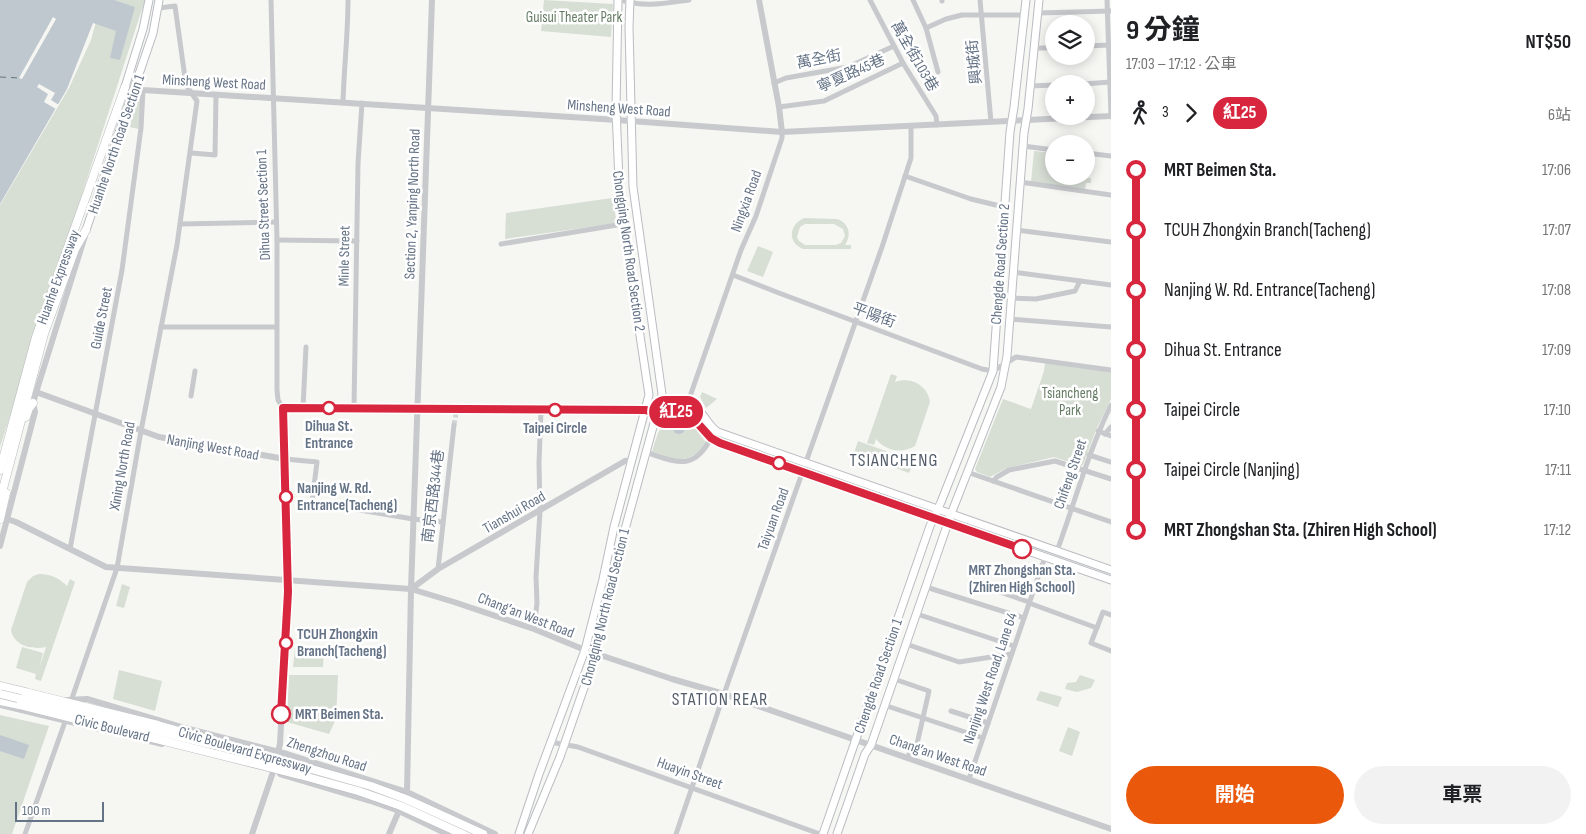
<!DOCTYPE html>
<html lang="zh-TW">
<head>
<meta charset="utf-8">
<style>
	body { margin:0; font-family:"Sofia Sans Condensed","Noto Sans TC",sans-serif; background:#f2f2f2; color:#202124; height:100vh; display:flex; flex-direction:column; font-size:19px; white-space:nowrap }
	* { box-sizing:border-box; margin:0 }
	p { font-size:16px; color:#757577 }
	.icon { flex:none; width:28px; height:28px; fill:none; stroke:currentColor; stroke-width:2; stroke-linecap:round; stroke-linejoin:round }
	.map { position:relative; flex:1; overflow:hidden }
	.panel { display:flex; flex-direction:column; background:#fff; width:475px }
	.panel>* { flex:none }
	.badge { padding:0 10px; border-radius:16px; font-size:18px; line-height:32px }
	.buttons { position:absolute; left:1045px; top:15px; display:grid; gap:10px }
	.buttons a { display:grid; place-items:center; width:50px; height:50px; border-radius:50%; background:#fff; box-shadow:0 2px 12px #0003; font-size:25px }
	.scale { position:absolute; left:15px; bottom:12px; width:89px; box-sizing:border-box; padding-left:5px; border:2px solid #657386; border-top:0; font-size:14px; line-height:18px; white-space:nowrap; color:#657386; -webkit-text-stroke:4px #fff; paint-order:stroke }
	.map>.badge { position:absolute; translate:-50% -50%; box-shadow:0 0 0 2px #fff }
	.legs { display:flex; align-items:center; gap:8px; height:55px; padding:0 15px; font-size:16px }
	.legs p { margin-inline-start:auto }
	.head { display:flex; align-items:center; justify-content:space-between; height:85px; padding:0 15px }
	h1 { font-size:28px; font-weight:700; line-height:38px }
	.cta { display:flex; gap:10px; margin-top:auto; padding:10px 15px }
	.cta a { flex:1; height:58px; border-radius:30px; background:#ea580c; color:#fff; font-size:20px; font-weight:700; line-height:58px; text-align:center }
	.cta a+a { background:#f2f2f2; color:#202124 }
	ul { padding:0 15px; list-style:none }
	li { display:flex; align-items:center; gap:18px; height:60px; font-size:19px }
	li i { display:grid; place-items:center; width:8px; height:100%; margin:0 6px; background:currentColor }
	li i::after { content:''; width:12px; height:12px; margin:-6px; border:4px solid; border-radius:50%; background:#fff }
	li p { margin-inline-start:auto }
	li:first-child i { background:linear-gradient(#0000 50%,currentColor 0) }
	li:last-child i { background:linear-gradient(currentColor 50%,#0000 0) }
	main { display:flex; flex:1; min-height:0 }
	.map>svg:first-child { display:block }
	.green { fill:#d7ded4; fill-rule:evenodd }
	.water { fill:#bfc8cf }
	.pier { fill:#f6f7f3 }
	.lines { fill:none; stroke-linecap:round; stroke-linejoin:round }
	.ferry { stroke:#607482; stroke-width:1; stroke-dasharray:6 5; stroke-linecap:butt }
	.minor-tunnel { stroke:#d2d6d8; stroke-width:5; stroke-dasharray:5 2.5; stroke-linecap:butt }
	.secondary-casing { stroke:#b9bcc2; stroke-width:9 }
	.trunk-casing { stroke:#b9bbbf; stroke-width:9 }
	.minor { stroke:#c7c9cd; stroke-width:5 }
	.tertiary { stroke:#c7c9cd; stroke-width:6 }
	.secondary { stroke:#fff; stroke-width:7 }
	.trunk { stroke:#fff; stroke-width:8 }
	.trunk-bridge-casing { stroke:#b9bbbf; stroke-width:9; stroke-linecap:butt }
	.trunk-bridge { stroke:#fff; stroke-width:8 }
	.line-1-casing { stroke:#fff; stroke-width:11 }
	.line-1 { stroke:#d7263d; stroke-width:8 }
	.stop-1-dot { fill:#fff; stroke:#d7263d; stroke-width:2.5 }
	.labels { text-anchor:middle; stroke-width:5; stroke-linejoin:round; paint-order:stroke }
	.park-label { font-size:15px; fill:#667c64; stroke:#fff }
	.street-label { font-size:15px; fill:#657386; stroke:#fff }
	.stop-label { font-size:15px; font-weight:bold; fill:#657386; stroke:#fff }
	.quarter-label { font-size:18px; letter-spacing:1px; fill:#535d6a; stroke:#fff }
</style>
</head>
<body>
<main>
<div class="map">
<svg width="1111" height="834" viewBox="0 0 1111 834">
	<rect width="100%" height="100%" fill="#f6f7f3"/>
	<g class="green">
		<polygon points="102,0 145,0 0,447 0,205 69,88 91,40"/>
		<polygon points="544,0 613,4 611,37 541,31"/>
		<polygon points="138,96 142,96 139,129 129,127"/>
		<polygon points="1034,151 1054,153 1054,176 1091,178 1091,183 1086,183 1085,190 1031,182"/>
		<polygon points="612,198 617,223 505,239 506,213"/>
		<path d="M 804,218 L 837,219 C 849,223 852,235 845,245 L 851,245 L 851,249 L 803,249 C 787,242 789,225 804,218 ZM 805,224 L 834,224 L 843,229 L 845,236 L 841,243 L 836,245 L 805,245 L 799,241 L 797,237 L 800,227 Z"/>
		<polygon points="758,246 773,252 763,277 747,271"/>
		<polygon points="1045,363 1111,372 1111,399 1096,430 1083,465 1081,466 1054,457 1007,468 990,477 977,472 975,469 1003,399 1031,409 1044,371"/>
		<path d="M 891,374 L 897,376 L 895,382 C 910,376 928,385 930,402 L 915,446 C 901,454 886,451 876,439 L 874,445 L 867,443 Z"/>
		<polygon points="702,392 717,399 706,408 700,397"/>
		<path d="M 673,418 C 694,417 694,429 706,442 C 700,454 686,462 672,459 C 665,458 659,454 652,452 C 657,437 658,425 673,418 Z"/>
		<polygon points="858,441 914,461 909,473 854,453"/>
		<path d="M 39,574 C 51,574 59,578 67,586 L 70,579 L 75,582 L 41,681 L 35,679 L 36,674 L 16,668 L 22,647 L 43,653 L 39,669 L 46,647 C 32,650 14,646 11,630 L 27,582 L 33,576 Z"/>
		<polygon points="122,584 130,587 124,608 116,606"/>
		<polygon points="295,648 324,649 323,667 293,667"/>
		<polygon points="119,670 162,681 155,711 113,699"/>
		<polygon points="289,675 338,675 336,719 329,734 287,722"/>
		<polygon points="1080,675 1095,680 1091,688 1077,692 1065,689 1067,683 1076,682"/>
		<polygon points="1040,691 1062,697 1058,707 1036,700"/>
		<polygon points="0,715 49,726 12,834 0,834"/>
		<polygon points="1068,727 1080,732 1072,756 1059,751"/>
	</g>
	<g class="water">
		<polygon points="0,0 114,0 135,7 120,60 110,58 116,31 93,23 67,89 0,204"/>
		<circle cx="679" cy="428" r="6"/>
		<polygon points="0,735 29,745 24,759 0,751"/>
	</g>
	<g class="pier">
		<polygon points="53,17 56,19 22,79 19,78"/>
		<polygon points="39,84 55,93 51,100 59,105 56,109 44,102 48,94 37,87"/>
	</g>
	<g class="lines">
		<polyline class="ferry" points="0,77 20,78"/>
		<polyline class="minor-tunnel" points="454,425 456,413"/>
		<defs>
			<g id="secondary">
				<polyline points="125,87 143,29 149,0"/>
				<polyline points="86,230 153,33 159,0"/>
				<path d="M 646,410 C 664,402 687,398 702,414 C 708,421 711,428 718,432 L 1111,570"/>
				<polyline points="653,413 656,415 674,412 687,414 692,417 711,438 720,443 1111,580"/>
				<polyline points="519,834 539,774 585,650 603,579 614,527 649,395 620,204 616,110 618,0"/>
				<polyline points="528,834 560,757 596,653 624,533 662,394 633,187 629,27 630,0"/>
				<polyline points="823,834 930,526 941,502 993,371 1010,132 1014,107 1026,0"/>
				<polyline points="837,834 865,754 871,745 951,514 1001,387 1007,356 1024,133 1028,109 1039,0"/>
			</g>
			<g id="trunk">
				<polyline points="26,417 29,408 33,403"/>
				<polyline points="0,470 36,337 125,87"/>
				<polyline points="0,500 44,334 75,249 86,230"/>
				<polyline points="0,519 6,493"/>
				<polyline points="0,686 25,692"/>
				<polyline points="0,701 20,705"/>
			</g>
		</defs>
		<use href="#secondary" class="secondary-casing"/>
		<use href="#trunk" class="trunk-casing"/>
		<g class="minor">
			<polyline points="271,0 277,240 277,390 278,400 283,408"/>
			<path d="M 621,0 C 643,8 667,3 689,0"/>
			<polyline points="870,0 903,63 936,116 937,125"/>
			<polyline points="913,0 926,28 938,72"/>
			<polyline points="942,0 942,1"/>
			<polyline points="980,0 991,122"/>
			<polyline points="1107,0 1111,116"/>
			<polyline points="1038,13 1111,11"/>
			<polyline points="926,28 946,19 962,15 1024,15"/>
			<polyline points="1086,46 1111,45"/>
			<polyline points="1035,48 1054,48"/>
			<polyline points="774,83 786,78 848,67 894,46"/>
			<polyline points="1083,84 1111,82"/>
			<polyline points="1030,86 1054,85"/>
			<path d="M 343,102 C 344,68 348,34 348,0"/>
			<polyline points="779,107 824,101 903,63"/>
			<polyline points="1023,146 1054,150"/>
			<polyline points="191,153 215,155 216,95"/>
			<polyline points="1086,153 1111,156"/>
			<polyline points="905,176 971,199 1004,207"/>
			<polyline points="1020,182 1111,195"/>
			<polyline points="181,224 276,222"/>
			<polyline points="1016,230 1111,242"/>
			<polyline points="277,240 357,241"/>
			<polyline points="501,244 623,224"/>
			<polyline points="1013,272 1111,285"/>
			<polyline points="733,275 779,293 982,369 993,371 1016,357 1111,370"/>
			<polyline points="1011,298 1036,299 1075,291 1080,281"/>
			<polyline points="1009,319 1111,327"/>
			<polyline points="161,327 276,327"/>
			<polyline points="191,396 195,371"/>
			<polyline points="687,405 741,250 756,216 782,138 782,132"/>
			<polyline points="303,408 306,347"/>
			<polyline points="354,408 358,163 362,103"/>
			<polyline points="1098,431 1111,436"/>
			<polyline points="1105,434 1111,427"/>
			<path d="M 645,452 C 674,461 693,473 711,438"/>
			<polyline points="1089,455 1111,462"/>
			<polyline points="285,459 317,462 312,502 413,519 442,522"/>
			<polyline points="967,472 1111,522"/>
			<polyline points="993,481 997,477 1009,470 1055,461 1111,479"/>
			<polyline points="70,549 122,270 141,128 143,90"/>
			<path d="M 1057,551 C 1075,502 1088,452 1111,405"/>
			<polyline points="438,569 454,425"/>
			<polyline points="926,587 1024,618"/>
			<polyline points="992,588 994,590 1029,602"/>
			<polyline points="1029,603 1097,628"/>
			<polyline points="917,614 1014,646"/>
			<polyline points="1111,615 1103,612 1091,643 1111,651"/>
			<polyline points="534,629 537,603 536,577 540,511 539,463 541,410"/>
			<polyline points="906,644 959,662 1011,654"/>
			<polyline points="894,679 929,691 917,744 914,749 910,751 908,758"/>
			<polyline points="71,701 117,568 141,431 177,245 197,101 186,85 175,6 159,8"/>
			<polyline points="884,705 983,738"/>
			<polyline points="951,711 988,723"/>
			<polyline points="550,742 578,747 820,834"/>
			<polyline points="969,779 1045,557"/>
			<polyline points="25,834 66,719"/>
			<polyline points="676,834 724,694 882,247 911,158 911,126"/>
		</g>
		<g class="tertiary">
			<polyline points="759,0 779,107 782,132"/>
			<polyline points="125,87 143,90 617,120 782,132 1111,116"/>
			<polyline points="36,392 159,437 285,459"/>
			<polyline points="7,519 16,522 106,567 411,589 454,602 534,629 585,650 672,679 724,694 1111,829"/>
			<polyline points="0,546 35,412 33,403 39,383 85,236"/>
			<polyline points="411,589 438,569 625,461 632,460"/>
			<polyline points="67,700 87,699 181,727 287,754 407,792 495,834"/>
			<polyline points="0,705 162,744"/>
			<polyline points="280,774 371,801 399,811 447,834"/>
			<polyline points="252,834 273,772 280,744 288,592 283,408 646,410"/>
			<polyline points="389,834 407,792 411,589 432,0"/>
		</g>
		<use href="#secondary" class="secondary"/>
		<use href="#trunk" class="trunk"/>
		<defs>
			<g id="trunk-bridge">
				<polyline points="25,692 158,725 371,786 406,799 483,834"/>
				<polyline points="0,694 210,744"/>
				<polyline points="20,705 300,775 358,791 401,806 462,834"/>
			</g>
		</defs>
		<use href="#trunk-bridge" class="trunk-bridge-casing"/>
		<use href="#trunk-bridge" class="trunk-bridge"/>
	</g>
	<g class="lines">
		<defs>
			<polyline id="line-1" points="281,714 288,592 283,408 646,410 656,414 674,412 687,414 692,417 711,438 720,443 1022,549"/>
		</defs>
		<use href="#line-1" class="line-1-casing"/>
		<use href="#line-1" class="line-1"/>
	</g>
	<g class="stop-1-dot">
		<circle cx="329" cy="408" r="6"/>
		<circle cx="555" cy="410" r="6"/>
		<circle cx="779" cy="463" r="6"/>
		<circle cx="286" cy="497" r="6"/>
		<circle cx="1022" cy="549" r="9"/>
		<circle cx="286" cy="643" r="6"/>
		<circle cx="281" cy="714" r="9"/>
	</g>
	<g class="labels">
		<g class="park-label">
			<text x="574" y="22">Guisui Theater Park</text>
			<text x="1070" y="398">Tsiancheng<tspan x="1070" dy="17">Park</tspan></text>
		</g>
		<g class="street-label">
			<text transform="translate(915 56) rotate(60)" y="5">萬全街103巷</text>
			<text transform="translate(819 59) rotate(-11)" y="5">萬全街</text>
			<text transform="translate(974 62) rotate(-96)" y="5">興城街</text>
			<text transform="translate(851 73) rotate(-24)" y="5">寧夏路45巷</text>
			<text transform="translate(214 82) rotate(3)" y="5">Minsheng West Road</text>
			<text transform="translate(619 108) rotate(4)" y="5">Minsheng West Road</text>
			<text transform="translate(116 144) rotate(-71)" y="5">Huanhe North Road Section 1</text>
			<text transform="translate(746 201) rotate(-70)" y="5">Ningxia Road</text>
			<text transform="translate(412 204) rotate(-88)" y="5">Section 2, Yanping North Road</text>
			<text transform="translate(263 205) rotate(-92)" y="5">Dihua Street Section 1</text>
			<text transform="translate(629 251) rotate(82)" y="5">Chongqing North Road Section 2</text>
			<text transform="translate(344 256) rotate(-89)" y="5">Minle Street</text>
			<text transform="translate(1000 264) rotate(-86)" y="5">Chengde Road Section 2</text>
			<text transform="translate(58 277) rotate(-70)" y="5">Huanhe Expressway</text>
			<text transform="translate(874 315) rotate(20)" y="5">平陽街</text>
			<text transform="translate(101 318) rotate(-79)" y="5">Guide Street</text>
			<text transform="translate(213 447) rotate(10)" y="5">Nanjing West Road</text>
			<text transform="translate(122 466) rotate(-80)" y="5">Xining North Road</text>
			<text transform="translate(1070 474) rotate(-71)" y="5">Chifeng Street</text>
			<text transform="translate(433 496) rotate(-83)" y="5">南京西路344巷</text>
			<text transform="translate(514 512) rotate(-30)" y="5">Tianshui Road</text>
			<text transform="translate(773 519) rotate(-70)" y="5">Taiyuan Road</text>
			<text transform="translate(605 607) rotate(-76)" y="5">Chongqing North Road Section 1</text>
			<text transform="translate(526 615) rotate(21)" y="5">Chang’an West Road</text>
			<text transform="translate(878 676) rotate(-71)" y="5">Chengde Road Section 1</text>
			<text transform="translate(990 678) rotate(-71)" y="5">Nanjing West Road, Lane 64</text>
			<text transform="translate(112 728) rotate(14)" y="5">Civic Boulevard</text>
			<text transform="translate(245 750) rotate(16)" y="5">Civic Boulevard Expressway</text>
			<text transform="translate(327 754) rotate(18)" y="5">Zhengzhou Road</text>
			<text transform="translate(938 755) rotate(19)" y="5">Chang’an West Road</text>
			<text transform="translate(690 773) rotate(20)" y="5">Huayin Street</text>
		</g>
		<g class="stop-label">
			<text x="329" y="431">Dihua St.<tspan x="329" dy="17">Entrance</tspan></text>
			<text x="555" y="433">Taipei Circle</text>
			<text x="297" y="493" text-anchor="start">Nanjing W. Rd.<tspan x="297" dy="17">Entrance(Tacheng)</tspan></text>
			<text x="1022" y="575">MRT Zhongshan Sta.<tspan x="1022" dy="17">(Zhiren High School)</tspan></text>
			<text x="297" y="639" text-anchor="start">TCUH Zhongxin<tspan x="297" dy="17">Branch(Tacheng)</tspan></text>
			<text x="295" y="719" text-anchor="start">MRT Beimen Sta.</text>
		</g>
		<g class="quarter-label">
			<text x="894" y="466">TSIANCHENG</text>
			<text x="720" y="705">STATION REAR</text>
		</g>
	</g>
</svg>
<div class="buttons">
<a><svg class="icon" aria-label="layers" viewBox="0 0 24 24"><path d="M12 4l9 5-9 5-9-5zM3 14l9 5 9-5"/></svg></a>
<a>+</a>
<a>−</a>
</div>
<div class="scale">100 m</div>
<b class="badge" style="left:676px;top:412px;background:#d7263d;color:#fff">紅25</b>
</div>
<section class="panel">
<div class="head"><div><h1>9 分鐘</h1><p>17:03 – 17:12 · 公車</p></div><b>NT$50</b></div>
<div class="legs"><svg class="icon" aria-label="walk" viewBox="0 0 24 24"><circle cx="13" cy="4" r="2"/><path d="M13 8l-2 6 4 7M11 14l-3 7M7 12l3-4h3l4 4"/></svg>3<svg class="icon" aria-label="forward" viewBox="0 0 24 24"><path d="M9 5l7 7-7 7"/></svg><b class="badge" style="background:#d7263d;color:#fff">紅25</b><p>6站</p></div>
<ul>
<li><i style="color:#d7263d"></i><b>MRT Beimen Sta.</b><p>17:06</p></li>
<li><i style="color:#d7263d"></i><span>TCUH Zhongxin Branch(Tacheng)</span><p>17:07</p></li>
<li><i style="color:#d7263d"></i><span>Nanjing W. Rd. Entrance(Tacheng)</span><p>17:08</p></li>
<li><i style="color:#d7263d"></i><span>Dihua St. Entrance</span><p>17:09</p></li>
<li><i style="color:#d7263d"></i><span>Taipei Circle</span><p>17:10</p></li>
<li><i style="color:#d7263d"></i><span>Taipei Circle (Nanjing)</span><p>17:11</p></li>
<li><i style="color:#d7263d"></i><b>MRT Zhongshan Sta. (Zhiren High School)</b><p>17:12</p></li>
</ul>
<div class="cta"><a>開始</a><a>車票</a></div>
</section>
</main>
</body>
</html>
